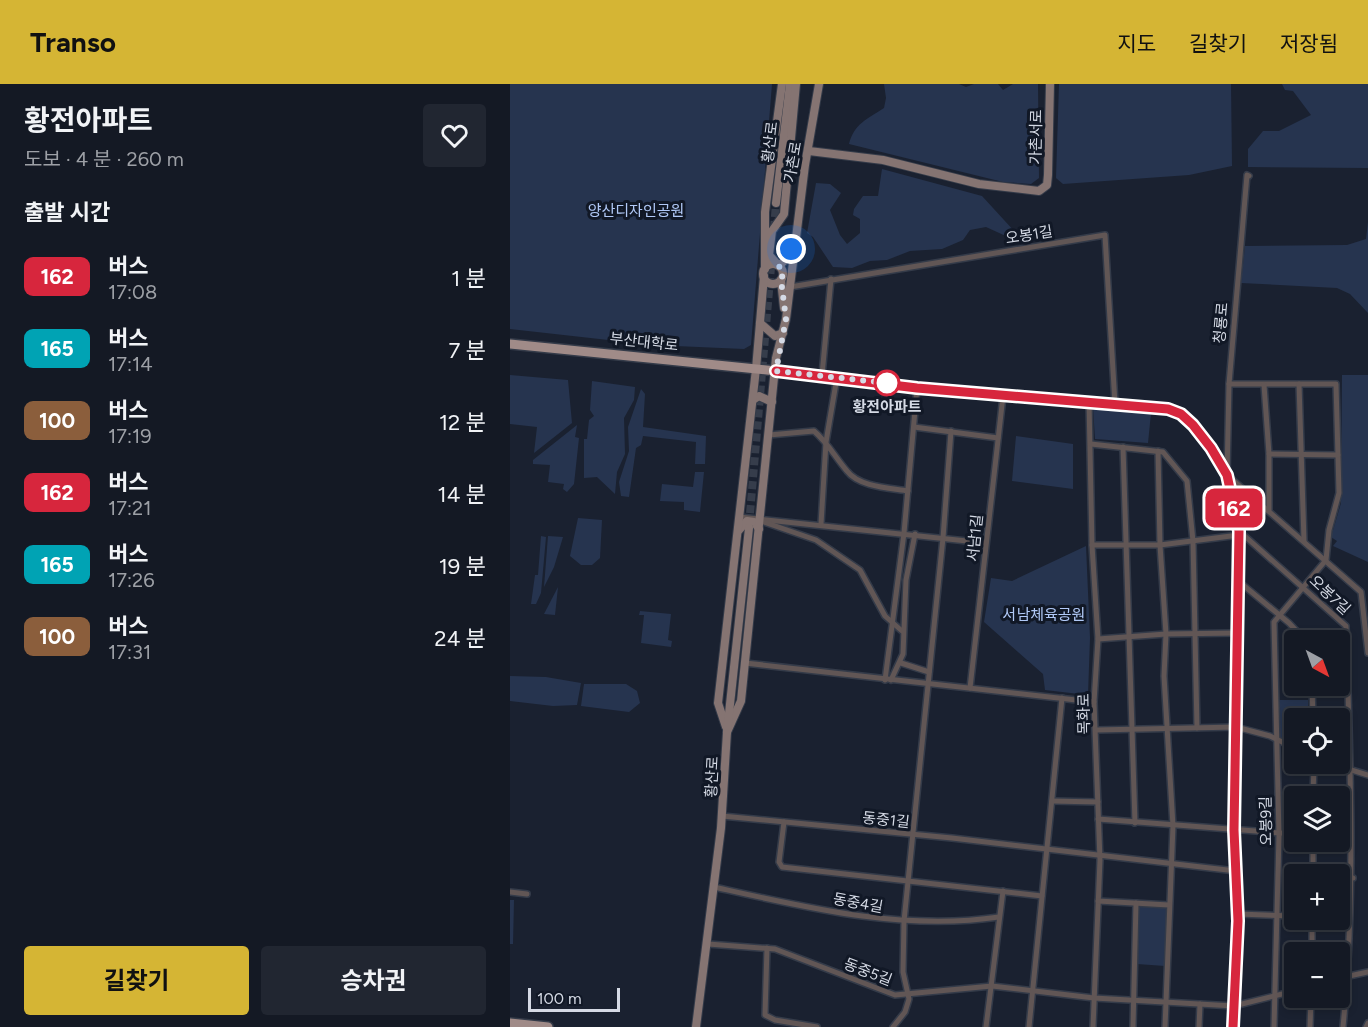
<!DOCTYPE html>
<html lang="ko">
<head>
<meta charset="utf-8">
<style>
	body { margin:0; font-family:Figtree,"Noto Sans KR",sans-serif; background:#212631; color:#f1f3f6; height:100vh; display:flex; flex-direction:column; font-size:22px; white-space:nowrap }
	* { box-sizing:border-box; margin:0 }
	p { font-size:20px; color:#9da0a6 }
	.icon { flex:none; width:33px; height:33px; fill:none; stroke:currentColor; stroke-width:2; stroke-linecap:round; stroke-linejoin:round }
	.map { position:relative; flex:1; overflow:hidden }
	.panel { display:flex; flex-direction:column; background:#141924; width:510px }
	.panel>* { flex:none }
	.badge { padding:0 12px; border-radius:9px; font-size:21px; line-height:39px }
	.needle { width:39px; rotate:139deg }
	.buttons { position:absolute; left:774px; top:546px; display:grid; gap:12px }
	.buttons a { display:grid; place-items:center; width:66px; height:66px; border-radius:6px; background:#141924; box-shadow:0 3px 9px #0003,0 0 0 2px #333841; font-size:30px }
	.scale { position:absolute; left:18px; bottom:15px; width:92px; box-sizing:border-box; padding-left:6px; border:3px solid #d5dae5; border-top:0; font-size:16px; line-height:21px; white-space:nowrap; color:#d5dae5; -webkit-text-stroke:4px #111826; paint-order:stroke }
	.you { position:absolute; width:30px; height:30px; margin:-15px; border:4px solid #fff; border-radius:50%; background:#1a73e8; box-shadow:0 0 0 9px #1a73e833 }
	.map>.badge { position:absolute; translate:-50% -50%; box-shadow:0 0 0 3px #fff }
	h2 { padding:0 24px; font-size:22px; line-height:54px }
	.round { display:grid; place-items:center; flex:none; width:63px; height:63px; border-radius:6px; background:#212631 }
	.overview { display:flex; align-items:center; justify-content:space-between; height:102px; padding:0 24px }
	h1 { font-size:28px; font-weight:700; line-height:45px }
	.action { display:flex; gap:12px; margin-top:auto; padding:12px 24px }
	.action a { flex:1; height:69px; border-radius:6px; background:#d5b534; color:#111; font-size:24px; font-weight:700; line-height:69px; text-align:center }
	.action a+a { background:#212631; color:#f1f3f6 }
	ul { padding:0; list-style:none }
	li { display:flex; align-items:center; gap:18px; height:72px; padding:0 24px }
	li div { flex:1 }
	li b { display:block; font-size:22px }
	li em { font-style:normal }
	li .badge { min-width:66px; font-weight:700; text-align:center }
	header { display:flex; align-items:center; gap:36px; box-sizing:border-box; height:84px; padding:0 30px; background:#d5b534; color:#111 }
	header strong { font-size:28px }
	nav { display:flex; gap:33px; margin-inline-start:auto; font-size:21px }
	main { display:flex; flex:1; min-height:0 }
	.map>svg:first-child { display:block }
	.green { fill:#26344f }
	.lines { fill:none; stroke-linecap:round; stroke-linejoin:round }
	.secondary-tunnel { stroke:#363d4b; stroke-width:8; stroke-dasharray:8 4; stroke-linecap:butt }
	.street-casing { stroke:#343b49; stroke-width:8 }
	.secondary-casing { stroke:#343b49; stroke-width:10 }
	.primary-casing { stroke:#343b49; stroke-width:12 }
	.street { stroke:#615655; stroke-width:5 }
	.secondary { stroke:#857472; stroke-width:8 }
	.primary { stroke:#a08b88; stroke-width:9 }
	.line-casing { stroke:#fff; stroke-width:14 }
	.line { stroke:#d7263d; stroke-width:9 }
	.walk { stroke:#d5dae5; stroke-width:6; stroke-dasharray:0 10.8 }
	.stop-dot { fill:#fff; stroke:#d7263d; stroke-width:3 }
	.labels { text-anchor:middle; stroke-width:6; stroke-linejoin:round; paint-order:stroke }
	.street-label { font-size:15px; fill:#d5dae5; stroke:#111826 }
	.park-label { font-size:15px; fill:#b1c9f7; stroke:#111826 }
	.stop-label { font-size:15px; font-weight:bold; fill:#d5dae5; stroke:#111826 }
</style>
</head>
<body>
<header>
<strong>Transo</strong>
<nav><a>지도</a><a>길찾기</a><a>저장됨</a></nav>
</header>
<main>
<section class="panel">
<div class="overview"><div><h1>황전아파트</h1><p>도보 · 4 분 · 260 m</p></div><a class="round"><svg class="icon" aria-label="heart" viewBox="0 0 24 24"><path d="M12 20l-8-8c-3-5 5-10 8-4 3-6 11-1 8 4z"/></svg></a></div>
<h2>출발 시간</h2>
<ul>
<li><span class="badge" style="background:#d7263d;color:#fff">162</span><div><b>버스</b><p>17:08</p></div><em>1 분</em></li>
<li><span class="badge" style="background:#00a3b4;color:#fff">165</span><div><b>버스</b><p>17:14</p></div><em>7 분</em></li>
<li><span class="badge" style="background:#8b5e3c;color:#fff">100</span><div><b>버스</b><p>17:19</p></div><em>12 분</em></li>
<li><span class="badge" style="background:#d7263d;color:#fff">162</span><div><b>버스</b><p>17:21</p></div><em>14 분</em></li>
<li><span class="badge" style="background:#00a3b4;color:#fff">165</span><div><b>버스</b><p>17:26</p></div><em>19 분</em></li>
<li><span class="badge" style="background:#8b5e3c;color:#fff">100</span><div><b>버스</b><p>17:31</p></div><em>24 분</em></li>
</ul>
<div class="action"><a>길찾기</a><a>승차권</a></div>
</section>
<div class="map">
<svg width="858" height="943" viewBox="0 0 858 943">
	<rect width="100%" height="100%" fill="#1a2130"/>
	<g class="green">
		<polygon points="0,0 262,0 241,261 234,265 143,261 0,245"/>
		<path d="M 374,0 L 449,0 L 456,3 L 464,0 L 488,0 L 493,6 L 503,0 L 528,0 L 529,94 L 521,100 L 493,98 L 339,60 C 344,40 357,35 374,24 L 376,14 Z"/>
		<polygon points="549,0 721,0 722,82 679,91 553,100 546,94"/>
		<polygon points="772,0 858,0 858,84 738,83 738,65 753,47 769,47 801,31 783,7 775,6"/>
		<polygon points="372,85 472,112 505,148 498,153 476,143 460,146 453,156 432,165 400,167 377,176 360,177 342,184 323,183 303,153 297,149 306,99 320,100 331,109 320,126 330,151 337,160 350,149 350,135 343,131 344,125 353,112 368,112"/>
		<polygon points="858,138 858,229 840,210 827,204 731,199 735,162 837,161 856,155"/>
		<polygon points="0,291 58,296 62,339 24,369 27,343 0,340"/>
		<polygon points="832,291 858,291 858,478 823,462 827,457 821,453 831,419"/>
		<polygon points="82,297 125,303 124,316 114,334 115,370 107,388 105,410 87,393 74,394 74,355 77,355 79,336 84,332 80,326"/>
		<polygon points="131,305 135,310 133,343 196,352 195,380 185,380 186,358 133,352 131,361 126,364 119,413 111,412 109,398 119,367 118,343"/>
		<polygon points="583,322 641,329 638,359 585,355"/>
		<polygon points="67,341 65,353 69,354 64,400 57,408 53,405 54,400 38,398 40,381 23,380 23,376"/>
		<polygon points="506,352 563,360 563,405 502,397"/>
		<polygon points="185,388 194,388 190,428 174,426 174,418 150,417 152,400 183,403"/>
		<polygon points="68,434 92,436 90,474 82,481 71,481 60,472"/>
		<polygon points="31,452 36,453 31,509 26,520 21,520 25,491 28,491"/>
		<polygon points="38,452 53,453 44,483 34,503"/>
		<polygon points="576,462 580,554 578,611 535,606 533,590 474,538 481,494 502,497"/>
		<polygon points="48,503 45,531 34,530"/>
		<polygon points="130,527 161,530 158,556 162,557 161,563 131,559 134,531 129,531"/>
		<polygon points="0,592 36,593 71,599 67,621 43,622 0,617"/>
		<polygon points="74,600 116,600 127,607 130,619 119,628 71,622"/>
		<polygon points="769,616 798,616 798,634 784,634 784,660 770,654"/>
		<polygon points="0,816 4,816 3,860 0,860"/>
		<polygon points="629,822 657,824 655,882 627,880"/>
	</g>
	<g class="lines">
		<g class="secondary-tunnel">
			<polyline points="264,145 266,119"/>
			<polyline points="239,441 262,172"/>
		</g>
		<defs>
			<g id="street">
				<polyline points="739,92 737,91 719,300 717,391 851,508 858,569"/>
				<polyline points="280,203 595,151 605,320"/>
				<polyline points="266,287 407,304 658,325 671,330 683,341 701,364 717,391 729,447 724,753 728,837 723,943"/>
				<polyline points="312,291 321,195"/>
				<polyline points="719,300 826,300 829,409 819,446 816,476 764,538 769,751 764,943"/>
				<polyline points="789,300 794,457"/>
				<polyline points="754,301 759,370 759,426"/>
				<polyline points="579,318 582,461 588,555 584,618 590,776 583,943"/>
				<polyline points="404,343 488,354"/>
				<path d="M 259,351 L 304,347 C 318,359 325,373 337,387 C 349,403 380,404 398,407"/>
				<polyline points="581,360 653,368 677,397 683,457 687,644"/>
				<polyline points="613,363 625,739"/>
				<polyline points="648,367 650,461 656,550 654,592 663,742 655,943"/>
				<polyline points="759,370 828,371"/>
				<polyline points="229,433 476,459"/>
				<polyline points="248,436 306,456 350,486 375,532 392,547"/>
				<polyline points="311,440 316,358 327,293"/>
				<path d="M 729,447 L 836,542 C 840,676 846,809 833,943"/>
				<polyline points="582,461 650,461 729,451"/>
				<polyline points="727,496 779,539 795,556"/>
				<polyline points="588,555 656,550 727,549"/>
				<polyline points="235,579 584,618"/>
				<polyline points="391,579 419,588"/>
				<polyline points="375,596 394,449 407,304"/>
				<polyline points="381,596 393,570 396,496 405,450"/>
				<polyline points="802,602 803,634"/>
				<polyline points="460,604 493,312"/>
				<polyline points="586,646 726,643 760,652 784,664"/>
				<polyline points="822,680 858,691"/>
				<polyline points="803,712 804,680"/>
				<polyline points="542,717 588,718"/>
				<polyline points="212,732 442,754 726,787"/>
				<polyline points="588,735 784,750"/>
				<polyline points="274,738 269,778 272,783 532,812"/>
				<polyline points="803,790 803,758"/>
				<polyline points="830,794 843,794"/>
				<path d="M 204,803 C 298,824 393,847 489,833"/>
				<polyline points="0,808 17,810"/>
				<polyline points="588,817 659,821"/>
				<polyline points="728,830 784,832"/>
				<polyline points="198,860 265,865 385,911 482,902 584,914 724,922 784,907"/>
				<polyline points="257,864 255,931 265,936 307,943"/>
				<polyline points="802,868 802,836"/>
				<polyline points="830,894 858,888"/>
				<polyline points="383,943 395,928 399,915 393,888 394,837 433,454 441,347"/>
				<polyline points="476,943 493,807"/>
				<polyline points="519,943 552,614"/>
				<polyline points="623,943 626,819"/>
				<polyline points="689,943 690,920"/>
				<polyline points="800,943 801,914"/>
				<polyline points="856,943 858,939"/>
			</g>
			<g id="secondary">
				<polyline points="299,67 373,76 469,100 529,107 537,101 538,91 540,0"/>
				<polyline points="266,119 280,0"/>
				<polyline points="282,159 278,173 269,182 259,171 262,147 274,130 286,0"/>
				<circle cx="263" cy="190" r="10"/>
				<polyline points="255,185 255,128 272,0"/>
				<polyline points="271,196 274,224"/>
				<polyline points="250,239 265,252 273,249"/>
				<polyline points="243,316 249,312 262,318"/>
				<polyline points="229,446 237,437 244,438 249,445"/>
				<polyline points="216,643 208,619 246,285 254,192"/>
				<polyline points="217,648 231,617 266,274 276,235 295,81 309,0"/>
				<polyline points="186,943 211,744 217,648 239,444"/>
			</g>
			<g id="primary">
				<polyline points="0,260 266,287"/>
				<polyline points="0,939 38,943"/>
			</g>
		</defs>
		<use href="#street" class="street-casing"/>
		<use href="#secondary" class="secondary-casing"/>
		<use href="#primary" class="primary-casing"/>
		<use href="#street" class="street"/>
		<use href="#secondary" class="secondary"/>
		<use href="#primary" class="primary"/>
	</g>
	<g class="lines">
		<defs>
			<polyline id="line" points="266,287 407,304 658,325 671,330 683,341 701,364 717,391 729,447 724,746 728,837 723,943"/>
		</defs>
		<use href="#line" class="line-casing"/>
		<use href="#line" class="line"/>
		<polyline class="walk" points="281,165 269,182 273,190 271,196 276,235 266,287 377,299"/>
	</g>
	<circle class="stop-dot" cx="377" cy="299" r="12"/>
	<g class="labels">
		<g class="street-label">
			<text transform="translate(526 53) rotate(-89)" y="5">가촌서로</text>
			<text transform="translate(260 58) rotate(-83)" y="5">황산로</text>
			<text transform="translate(283 78) rotate(-80)" y="5">가촌로</text>
			<text transform="translate(519 151) rotate(-9)" y="5">오봉1길</text>
			<text transform="translate(711 239) rotate(-85)" y="5">청룡로</text>
			<text transform="translate(134 258) rotate(6)" y="5">부산대학로</text>
			<text transform="translate(465 454) rotate(-84)" y="5">서남1길</text>
			<text transform="translate(820 511) rotate(43)" y="5">오봉7길</text>
			<text transform="translate(574 630) rotate(-91)" y="5">목화로</text>
			<text transform="translate(202 693) rotate(-87)" y="5">황산로</text>
			<text transform="translate(376 736) rotate(6)" y="5">동중1길</text>
			<text transform="translate(756 737) rotate(-91)" y="5">오봉9길</text>
			<text transform="translate(348 819) rotate(10)" y="5">동중4길</text>
			<text transform="translate(358 888) rotate(21)" y="5">동중5길</text>
		</g>
		<g class="park-label">
			<text x="126" y="132">양산디자인공원</text>
			<text x="534" y="536">서남체육공원</text>
		</g>
		<g class="stop-label">
			<text x="377" y="328">황전아파트</text>
		</g>
	</g>
</svg>
<div class="buttons">
<a><svg class="needle" viewBox="-14 -14 28 28"><path d="M0-13l5 13h-10z" fill="#e53935"/><path d="M0 13l5-13h-10z" fill="#9da0a6"/></svg></a>
<a><svg class="icon" aria-label="locate" viewBox="0 0 24 24"><circle cx="12" cy="12" r="6"/><path d="M12 2v4M12 18v4M2 12h4M18 12h4"/></svg></a>
<a><svg class="icon" aria-label="layers" viewBox="0 0 24 24"><path d="M12 4l9 5-9 5-9-5zM3 14l9 5 9-5"/></svg></a>
<a>+</a>
<a>−</a>
</div>
<div class="scale">100 m</div>
<div class="you" style="left:281px;top:165px"></div>
<b class="badge" style="left:724px;top:424px;background:#d7263d;color:#fff">162</b>
</div>
</main>
</body>
</html>
